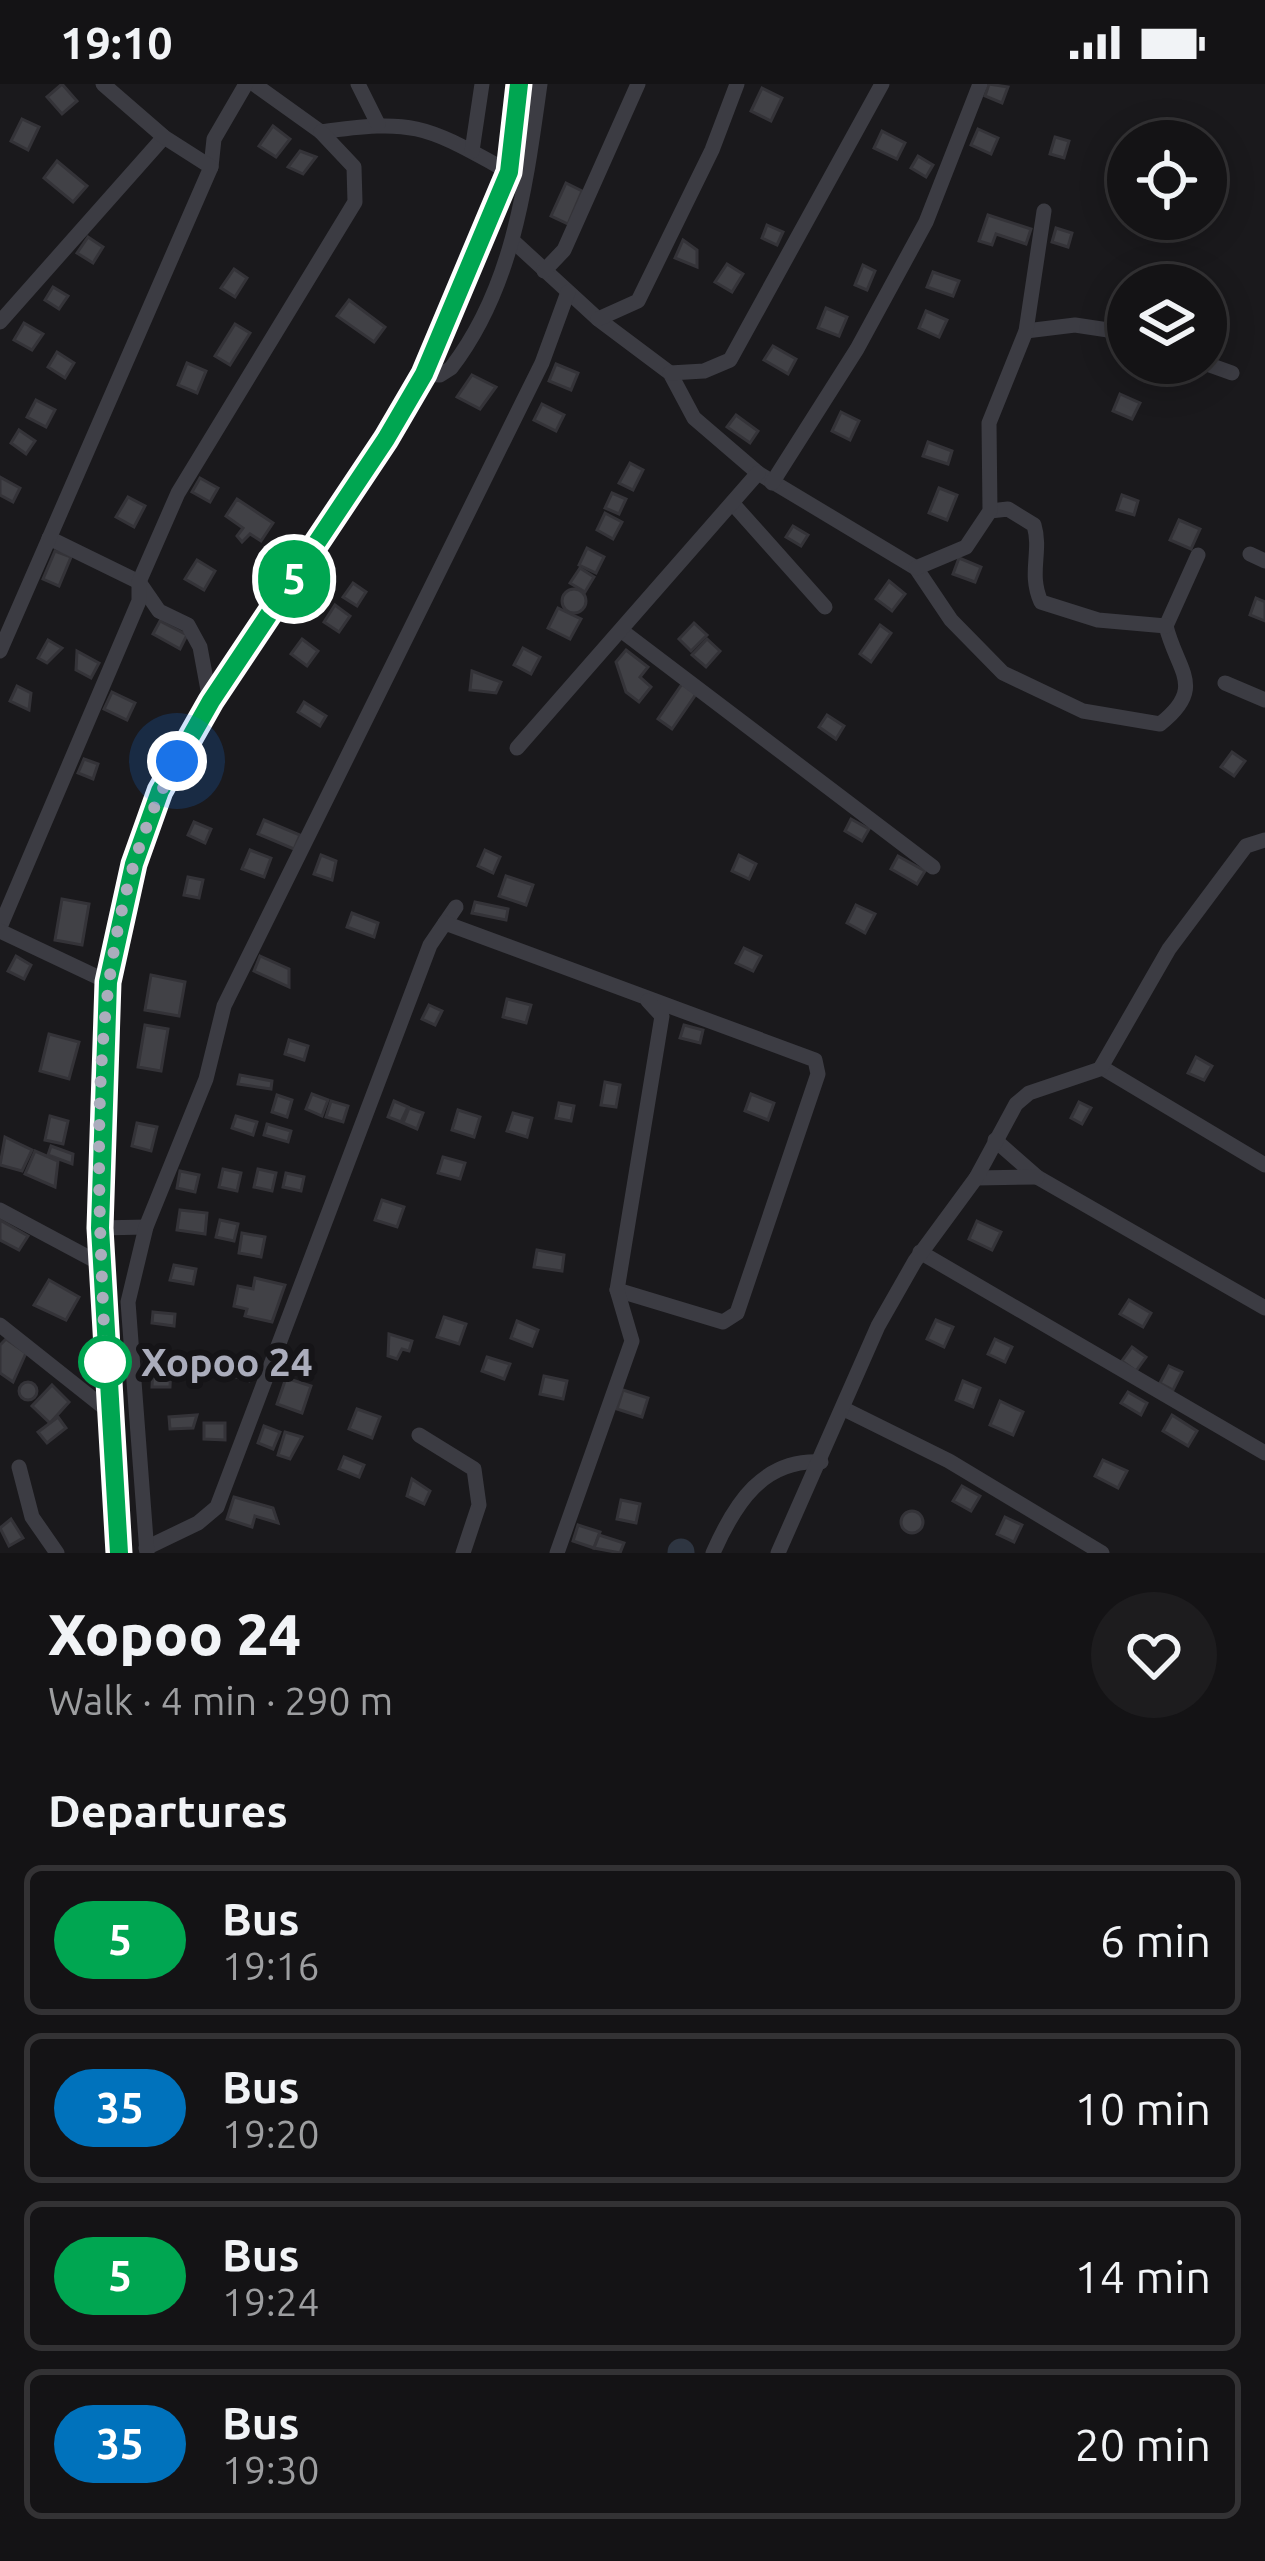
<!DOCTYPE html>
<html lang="en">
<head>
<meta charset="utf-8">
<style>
	body { margin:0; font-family:Ubuntu,sans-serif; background:#1d1c1e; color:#f1f3f6; height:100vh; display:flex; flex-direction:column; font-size:45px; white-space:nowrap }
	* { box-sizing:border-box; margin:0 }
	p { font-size:39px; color:#9d9ea0 }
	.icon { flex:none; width:66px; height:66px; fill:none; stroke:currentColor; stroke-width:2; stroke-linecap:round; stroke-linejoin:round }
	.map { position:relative; height:1469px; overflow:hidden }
	.side { display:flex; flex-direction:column; background:#141315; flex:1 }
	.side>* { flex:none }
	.badge { padding:0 24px; border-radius:39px; font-size:42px; line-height:78px }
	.fabs { position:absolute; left:1107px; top:36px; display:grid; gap:24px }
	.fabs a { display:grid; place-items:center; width:120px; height:120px; border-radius:50%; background:#141315; box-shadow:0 6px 30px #0003,0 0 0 3px #333234; font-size:60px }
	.you { position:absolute; width:60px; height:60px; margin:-30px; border:9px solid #fff; border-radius:50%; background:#1a73e8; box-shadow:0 0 0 18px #1a73e833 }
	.map>.badge { position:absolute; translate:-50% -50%; box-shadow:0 0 0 6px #fff }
	h2 { padding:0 48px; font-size:45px; line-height:108px }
	.round { display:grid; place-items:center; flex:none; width:126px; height:126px; border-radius:63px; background:#1d1c1e }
	.headline { display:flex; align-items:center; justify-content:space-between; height:204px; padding:0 48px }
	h1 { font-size:57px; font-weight:800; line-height:90px }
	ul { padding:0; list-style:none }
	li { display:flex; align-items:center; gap:36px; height:150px; margin:0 24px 18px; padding:0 24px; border:6px solid #333234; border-radius:18px }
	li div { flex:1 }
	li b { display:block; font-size:45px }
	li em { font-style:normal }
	li .badge { min-width:132px; font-weight:700; text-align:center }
	.status { display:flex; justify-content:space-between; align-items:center; height:84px; padding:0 60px; background:#141315; direction:ltr }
	.status svg { height:33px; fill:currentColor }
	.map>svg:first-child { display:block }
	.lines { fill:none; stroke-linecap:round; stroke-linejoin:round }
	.river { stroke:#2e3541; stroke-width:27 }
	.building { fill:#414146; stroke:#343338; stroke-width:3 }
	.street { stroke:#3c3c43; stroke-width:15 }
	.secondary { stroke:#484851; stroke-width:21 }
	.line-casing { stroke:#fff; stroke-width:27 }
	.line { stroke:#00a651; stroke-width:18 }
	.walk { stroke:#abadbc; stroke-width:12; stroke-dasharray:0 21.6 }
	.stop-dot { fill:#fff; stroke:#00a651; stroke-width:6 }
	.labels { text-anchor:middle; stroke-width:12; stroke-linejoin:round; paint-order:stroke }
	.stop-label { font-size:39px; font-weight:bold; fill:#abadbc; stroke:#151417; text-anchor:start }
</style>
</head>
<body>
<div class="status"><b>19:10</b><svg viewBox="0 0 49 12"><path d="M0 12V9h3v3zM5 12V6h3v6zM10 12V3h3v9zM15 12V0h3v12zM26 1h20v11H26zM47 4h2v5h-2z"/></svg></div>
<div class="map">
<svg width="1265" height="1469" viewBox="0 0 1265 1469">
	<rect width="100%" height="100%" fill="#1a191c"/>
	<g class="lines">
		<polyline class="river" points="681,1468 681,1469"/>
	</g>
	<g class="building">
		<polygon points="62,0 77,17 62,30 47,13"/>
		<polygon points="989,0 1008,3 1002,19 985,12"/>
		<polygon points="762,4 782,14 771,37 751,27"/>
		<polygon points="22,35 39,43 28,66 11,57"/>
		<polygon points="273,42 290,55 276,73 259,62"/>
		<polygon points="978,45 998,54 991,70 971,61"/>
		<polygon points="882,47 905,59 897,75 874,64"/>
		<polygon points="1055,53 1069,57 1064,74 1050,70"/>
		<polygon points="300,67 316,73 303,90 288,83"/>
		<polygon points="918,72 933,81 926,93 911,84"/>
		<polygon points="57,77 87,102 73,118 44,94"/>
		<polygon points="566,99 582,107 568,140 551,132"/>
		<polygon points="988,131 1031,145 1026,160 996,150 992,161 979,157"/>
		<polygon points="767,141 783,148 777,161 762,154"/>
		<polygon points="1056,144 1072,149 1068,163 1052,158"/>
		<polygon points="88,153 103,163 93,179 77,169"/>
		<polygon points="683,156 697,166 697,183 675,174"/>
		<polygon points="727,180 743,190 732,208 715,198"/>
		<polygon points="863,181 875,187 867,206 855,201"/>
		<polygon points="234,185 247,194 235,213 221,204"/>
		<polygon points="933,188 959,197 953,212 927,203"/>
		<polygon points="53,203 68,212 59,225 45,216"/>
		<polygon points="349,216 385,243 374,258 337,232"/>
		<polygon points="826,224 847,233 839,252 818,244"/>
		<polygon points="926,227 947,236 939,253 919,244"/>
		<polygon points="24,239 43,250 32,266 14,256"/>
		<polygon points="235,240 250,249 230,281 215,272"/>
		<polygon points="773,262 796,275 788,290 764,276"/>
		<polygon points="57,268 74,279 65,294 48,283"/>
		<polygon points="187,279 206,287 197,309 178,301"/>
		<polygon points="556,280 578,289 571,306 549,297"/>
		<polygon points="472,291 496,303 480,325 457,313"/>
		<polygon points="1120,310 1140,319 1132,335 1113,327"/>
		<polygon points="36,316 55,326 46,343 27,333"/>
		<polygon points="542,320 564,331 556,347 534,336"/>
		<polygon points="841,328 859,337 850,356 832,347"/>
		<polygon points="736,331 758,347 750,359 727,343"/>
		<polygon points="19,346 35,357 26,370 11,359"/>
		<polygon points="928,358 952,367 948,380 923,372"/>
		<polygon points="630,379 643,386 633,406 619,399"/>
		<polygon points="0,393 20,404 13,418 0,411"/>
		<polygon points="200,394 218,404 210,418 192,408"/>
		<polygon points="939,404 957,411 947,436 929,429"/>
		<polygon points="612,409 626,415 619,430 605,424"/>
		<polygon points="1122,411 1138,417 1134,431 1117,426"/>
		<polygon points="128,413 145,422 134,443 116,433"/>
		<polygon points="237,415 273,439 261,457 250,450 242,458 237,452 243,444 226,432"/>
		<polygon points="605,429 622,438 613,455 597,446"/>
		<polygon points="1179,436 1200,445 1191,465 1170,456"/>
		<polygon points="793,442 808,451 801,462 786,453"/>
		<polygon points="587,464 604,473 596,489 579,481"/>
		<polygon points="55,467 71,473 59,502 43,495"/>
		<polygon points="959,474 981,483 975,498 953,490"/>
		<polygon points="197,476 215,487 204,506 185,495"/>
		<polygon points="580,484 594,493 585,508 570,499"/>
		<polygon points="889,497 905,510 892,527 876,515"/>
		<polygon points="353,499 366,508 357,522 343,513"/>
		<circle cx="574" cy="517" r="12"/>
		<polygon points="1256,514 1265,518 1265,537 1250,531"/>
		<polygon points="335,521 350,532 339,548 324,538"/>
		<polygon points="558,524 581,535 570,555 548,544"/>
		<polygon points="160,537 187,551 180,565 153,550"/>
		<polygon points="694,539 707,551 691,567 679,555"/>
		<polygon points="880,541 891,549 871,578 860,570"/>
		<polygon points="302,555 318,567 307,582 291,570"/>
		<polygon points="707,555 720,567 706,583 692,571"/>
		<polygon points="48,556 62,564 47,579 38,574"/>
		<polygon points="523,564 540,573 531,590 514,581"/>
		<polygon points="626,566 648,583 640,593 651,603 639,618 626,608 616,578"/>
		<polygon points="77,567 99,579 91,594 76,586"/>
		<polygon points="472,587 501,598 496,609 470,606"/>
		<polygon points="682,600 696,610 672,645 658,635"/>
		<polygon points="17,602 31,609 29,626 10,617"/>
		<polygon points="112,608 135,619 127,636 104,625"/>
		<polygon points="304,618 326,632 320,642 298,628"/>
		<polygon points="827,631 844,642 836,655 819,643"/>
		<polygon points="1232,668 1245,677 1234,692 1221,683"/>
		<polygon points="84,675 98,680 93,695 78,689"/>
		<polygon points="851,735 869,745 862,757 845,747"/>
		<polygon points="264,736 300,751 294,765 258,750"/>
		<polygon points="194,738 211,745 205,759 188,751"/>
		<polygon points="250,766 271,774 264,793 242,785"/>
		<polygon points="485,766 500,773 493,789 478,782"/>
		<polygon points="321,771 336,777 332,796 314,790"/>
		<polygon points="739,771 756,780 749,795 732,787"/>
		<polygon points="898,772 925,787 917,800 891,785"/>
		<polygon points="506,792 533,801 526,821 499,812"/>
		<polygon points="188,793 203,796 199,814 184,811"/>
		<polygon points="62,815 89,820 82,861 55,856"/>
		<polygon points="475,818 508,825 506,836 472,829"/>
		<polygon points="856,821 875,830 865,849 847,839"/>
		<polygon points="352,829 378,839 374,853 347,843"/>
		<polygon points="744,864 761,872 753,887 736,879"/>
		<polygon points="16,872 31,881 24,895 8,887"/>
		<polygon points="260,872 289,885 289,903 254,887"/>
		<polygon points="151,891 185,898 179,932 145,926"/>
		<polygon points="507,915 531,921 526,939 503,933"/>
		<polygon points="429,921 442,927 435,941 422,935"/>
		<polygon points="145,941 168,945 161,987 138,983"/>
		<polygon points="684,941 703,946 700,959 680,954"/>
		<polygon points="49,950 79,958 69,995 40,987"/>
		<polygon points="289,956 308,962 304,976 285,970"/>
		<polygon points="1196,973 1212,982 1204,996 1188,989"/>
		<polygon points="240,991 272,997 271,1005 238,1000"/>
		<polygon points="605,998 620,1001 616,1023 601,1021"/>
		<polygon points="312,1010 328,1016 322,1032 306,1025"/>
		<polygon points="751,1010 774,1019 768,1036 745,1027"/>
		<polygon points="277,1011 292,1016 287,1033 272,1028"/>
		<polygon points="331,1017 348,1022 343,1038 326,1033"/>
		<polygon points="394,1017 408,1023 401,1038 388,1033"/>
		<polygon points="1079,1018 1091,1024 1082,1040 1071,1034"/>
		<polygon points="559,1019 574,1022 571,1037 556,1034"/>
		<polygon points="409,1024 423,1029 417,1045 403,1039"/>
		<polygon points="458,1026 480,1033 474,1053 452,1046"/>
		<polygon points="513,1029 532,1034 527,1053 507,1047"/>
		<polygon points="50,1032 68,1037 63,1060 45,1056"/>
		<polygon points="236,1032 257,1038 253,1051 232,1044"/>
		<polygon points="137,1039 157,1043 151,1067 132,1062"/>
		<polygon points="267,1040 291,1047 288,1058 264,1051"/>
		<polygon points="5,1053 32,1066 22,1087 0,1081"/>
		<polygon points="51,1062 73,1070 72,1080 48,1071"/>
		<polygon points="35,1067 58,1077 55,1103 25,1090"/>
		<polygon points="443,1073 465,1079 460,1095 438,1089"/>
		<polygon points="223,1085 241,1089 237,1107 219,1103"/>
		<polygon points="258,1085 276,1089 272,1107 254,1103"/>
		<polygon points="180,1087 199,1091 195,1108 177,1104"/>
		<polygon points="286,1089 304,1093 301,1107 283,1103"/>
		<polygon points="382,1116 404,1123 397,1143 375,1136"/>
		<polygon points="180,1126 207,1129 205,1150 177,1146"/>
		<polygon points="0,1136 28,1152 19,1166 0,1156"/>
		<polygon points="220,1136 238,1140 234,1157 216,1153"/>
		<polygon points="977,1137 1001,1148 992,1166 969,1155"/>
		<polygon points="242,1149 265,1153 261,1173 239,1169"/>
		<polygon points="537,1166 564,1171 562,1187 534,1183"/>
		<polygon points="174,1181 196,1185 193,1200 170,1196"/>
		<polygon points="255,1194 285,1201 272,1238 245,1232 247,1225 234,1222 238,1202 253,1205"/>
		<polygon points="49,1196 79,1213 66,1236 34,1221"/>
		<polygon points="1129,1216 1151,1229 1143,1243 1120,1230"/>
		<polygon points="153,1228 175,1230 174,1242 152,1239"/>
		<polygon points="444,1233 466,1240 459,1260 437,1253"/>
		<polygon points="936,1236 953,1243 944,1263 927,1255"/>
		<polygon points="517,1237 538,1246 532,1262 511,1254"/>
		<polygon points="389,1250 412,1257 409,1267 402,1265 397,1275 388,1272"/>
		<polygon points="6,1255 26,1269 13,1298 0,1289 0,1261"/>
		<polygon points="995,1255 1012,1263 1005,1278 988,1270"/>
		<polygon points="1132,1263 1146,1273 1136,1287 1122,1277"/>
		<polygon points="487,1273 510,1280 504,1295 482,1287"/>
		<polygon points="230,1274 254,1282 249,1297 219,1288 222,1278 229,1280"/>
		<polygon points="153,1282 171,1282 170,1303 152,1303"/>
		<polygon points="1169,1282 1182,1288 1173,1306 1160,1299"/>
		<polygon points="544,1292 567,1297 563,1315 540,1310"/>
		<polygon points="286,1294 311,1302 302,1329 277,1320"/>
		<polygon points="963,1297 980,1304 973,1323 956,1316"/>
		<circle cx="28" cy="1307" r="9"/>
		<polygon points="52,1301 69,1318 50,1339 32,1322"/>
		<polygon points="623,1306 648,1314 642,1333 617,1325"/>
		<polygon points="1128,1308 1147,1319 1141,1331 1121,1319"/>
		<polygon points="1000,1317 1023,1328 1013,1351 990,1341"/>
		<polygon points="357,1325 380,1333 372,1354 349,1345"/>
		<polygon points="197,1331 193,1344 170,1345 169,1333"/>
		<polygon points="1172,1331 1197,1347 1188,1362 1163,1347"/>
		<polygon points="58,1333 66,1344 47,1359 38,1348"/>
		<polygon points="204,1339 225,1339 225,1356 204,1355"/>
		<polygon points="264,1342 280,1348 273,1365 258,1359"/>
		<polygon points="285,1348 302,1353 290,1375 278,1371"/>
		<polygon points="344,1373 364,1381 359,1393 339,1385"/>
		<polygon points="1103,1376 1127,1387 1118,1404 1095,1392"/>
		<polygon points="412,1395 430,1407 424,1420 407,1412"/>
		<polygon points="962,1402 980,1412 971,1427 953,1417"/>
		<polygon points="234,1413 273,1424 278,1439 255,1432 252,1443 227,1435"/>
		<polygon points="621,1416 640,1420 636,1439 617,1435"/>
		<circle cx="912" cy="1438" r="11"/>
		<polygon points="1005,1433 1022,1441 1014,1458 997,1450"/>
		<polygon points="11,1435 23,1454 9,1462 0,1444"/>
		<polygon points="578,1441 600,1448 594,1464 573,1457"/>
		<polygon points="599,1451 624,1459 620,1469 594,1464"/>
	</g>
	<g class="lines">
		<g class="street">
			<path d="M 254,0 L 321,48 C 417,34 427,43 509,88"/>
			<polyline points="358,0 378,40"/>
			<polyline points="472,67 482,0"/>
			<polyline points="211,83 214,55 246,0"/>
			<path d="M 513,157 L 598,235 L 670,289 L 694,334 L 758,389 L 916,484 L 951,536 L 1003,589 L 1083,627 L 1160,640 C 1207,603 1177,587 1166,542 L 1198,471"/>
			<polyline points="544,187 564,166 638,0"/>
			<polyline points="598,235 638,217 712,66 737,0"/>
			<polyline points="0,238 164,53"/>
			<polyline points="1026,247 1075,241 1128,249"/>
			<polyline points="1204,279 1232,289"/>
			<polyline points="670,289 704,287 730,276 882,0"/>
			<path d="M 424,290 L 440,291 L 451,284 C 514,202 526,99 540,0"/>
			<polyline points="772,399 857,265 926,138 980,0"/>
			<polyline points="734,421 825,523"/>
			<path d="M 990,427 L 1008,425 L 1034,441 C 1042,468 1028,489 1041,518 L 1098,536 L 1166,542"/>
			<polyline points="49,454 139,498 159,527 188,541 200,563 210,617"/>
			<polyline points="1250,470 1265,477"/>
			<polyline points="916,484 966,463 990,427 989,339 1026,247 1044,127"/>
			<polyline points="622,547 933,783"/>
			<polyline points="0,567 211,83 164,53 103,0"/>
			<polyline points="1225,599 1265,616"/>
			<polyline points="517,664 758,389"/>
			<polyline points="445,839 456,823"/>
			<polyline points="0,843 139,517 139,498 178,409 355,118 354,83 321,48"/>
			<polyline points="0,847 108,898"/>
			<polyline points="1101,983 1265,1081"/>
			<polyline points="995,1056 1037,1093 1265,1224"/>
			<polyline points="976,1094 1037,1093"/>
			<polyline points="0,1126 101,1180"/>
			<polyline points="100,1144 146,1143"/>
			<polyline points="920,1168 1265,1369"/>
			<polyline points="0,1241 107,1326"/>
			<polyline points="844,1325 949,1377 1102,1469"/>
			<polyline points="419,1351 474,1385 479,1421 463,1469"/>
			<polyline points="19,1383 32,1433 57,1469"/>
			<polyline points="146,1464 198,1439 217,1423 430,861 445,839 815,976 818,990 737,1229 723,1238 617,1206"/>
			<polyline points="147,1469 128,1218 146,1143 206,995 224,922 542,279 568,208"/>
			<polyline points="557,1469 632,1257 617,1206 662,932 648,917"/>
			<path d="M 713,1469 C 735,1419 763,1375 821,1378"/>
			<polyline points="778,1469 878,1242 915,1177 976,1094 1016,1020 1029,1009 1100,985 1169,865 1246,762 1265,756"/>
		</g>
		<polyline class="secondary" points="119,1469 100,1144 108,898 134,780 160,707 210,617 386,355 424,290 509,88 519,0"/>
	</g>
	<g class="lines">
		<defs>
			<polyline id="line" points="119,1469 100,1144 108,898 134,780 160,707 211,617 386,355 424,290 509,88 519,0"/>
		</defs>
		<use href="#line" class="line-casing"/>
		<use href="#line" class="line"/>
		<path class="walk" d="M 105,1278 L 106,1289 C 98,1095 79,852 177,677"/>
	</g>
	<circle class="stop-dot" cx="105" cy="1278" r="24"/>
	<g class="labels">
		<g class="stop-label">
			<text x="141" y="1292">Хороо 24</text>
		</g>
	</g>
</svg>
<div class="fabs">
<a><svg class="icon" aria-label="locate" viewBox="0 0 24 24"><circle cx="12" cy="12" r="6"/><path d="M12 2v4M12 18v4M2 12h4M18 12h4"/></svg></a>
<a><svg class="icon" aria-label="layers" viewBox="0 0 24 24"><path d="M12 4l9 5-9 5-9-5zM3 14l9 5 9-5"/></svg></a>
</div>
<div class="you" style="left:177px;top:677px"></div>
<b class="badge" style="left:294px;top:495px;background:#00a651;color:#fff">5</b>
</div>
<section class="side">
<div class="headline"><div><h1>Хороо 24</h1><p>Walk · 4 min · 290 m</p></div><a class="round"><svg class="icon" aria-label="heart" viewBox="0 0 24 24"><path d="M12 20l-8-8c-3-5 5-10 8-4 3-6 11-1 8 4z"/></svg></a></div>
<h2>Departures</h2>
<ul>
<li><span class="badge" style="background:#00a651;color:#fff">5</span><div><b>Bus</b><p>19:16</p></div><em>6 min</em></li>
<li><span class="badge" style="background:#0072bc;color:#fff">35</span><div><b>Bus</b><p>19:20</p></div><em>10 min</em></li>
<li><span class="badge" style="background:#00a651;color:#fff">5</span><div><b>Bus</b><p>19:24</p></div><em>14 min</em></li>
<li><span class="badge" style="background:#0072bc;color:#fff">35</span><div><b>Bus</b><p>19:30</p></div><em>20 min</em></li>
</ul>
</section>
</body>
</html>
